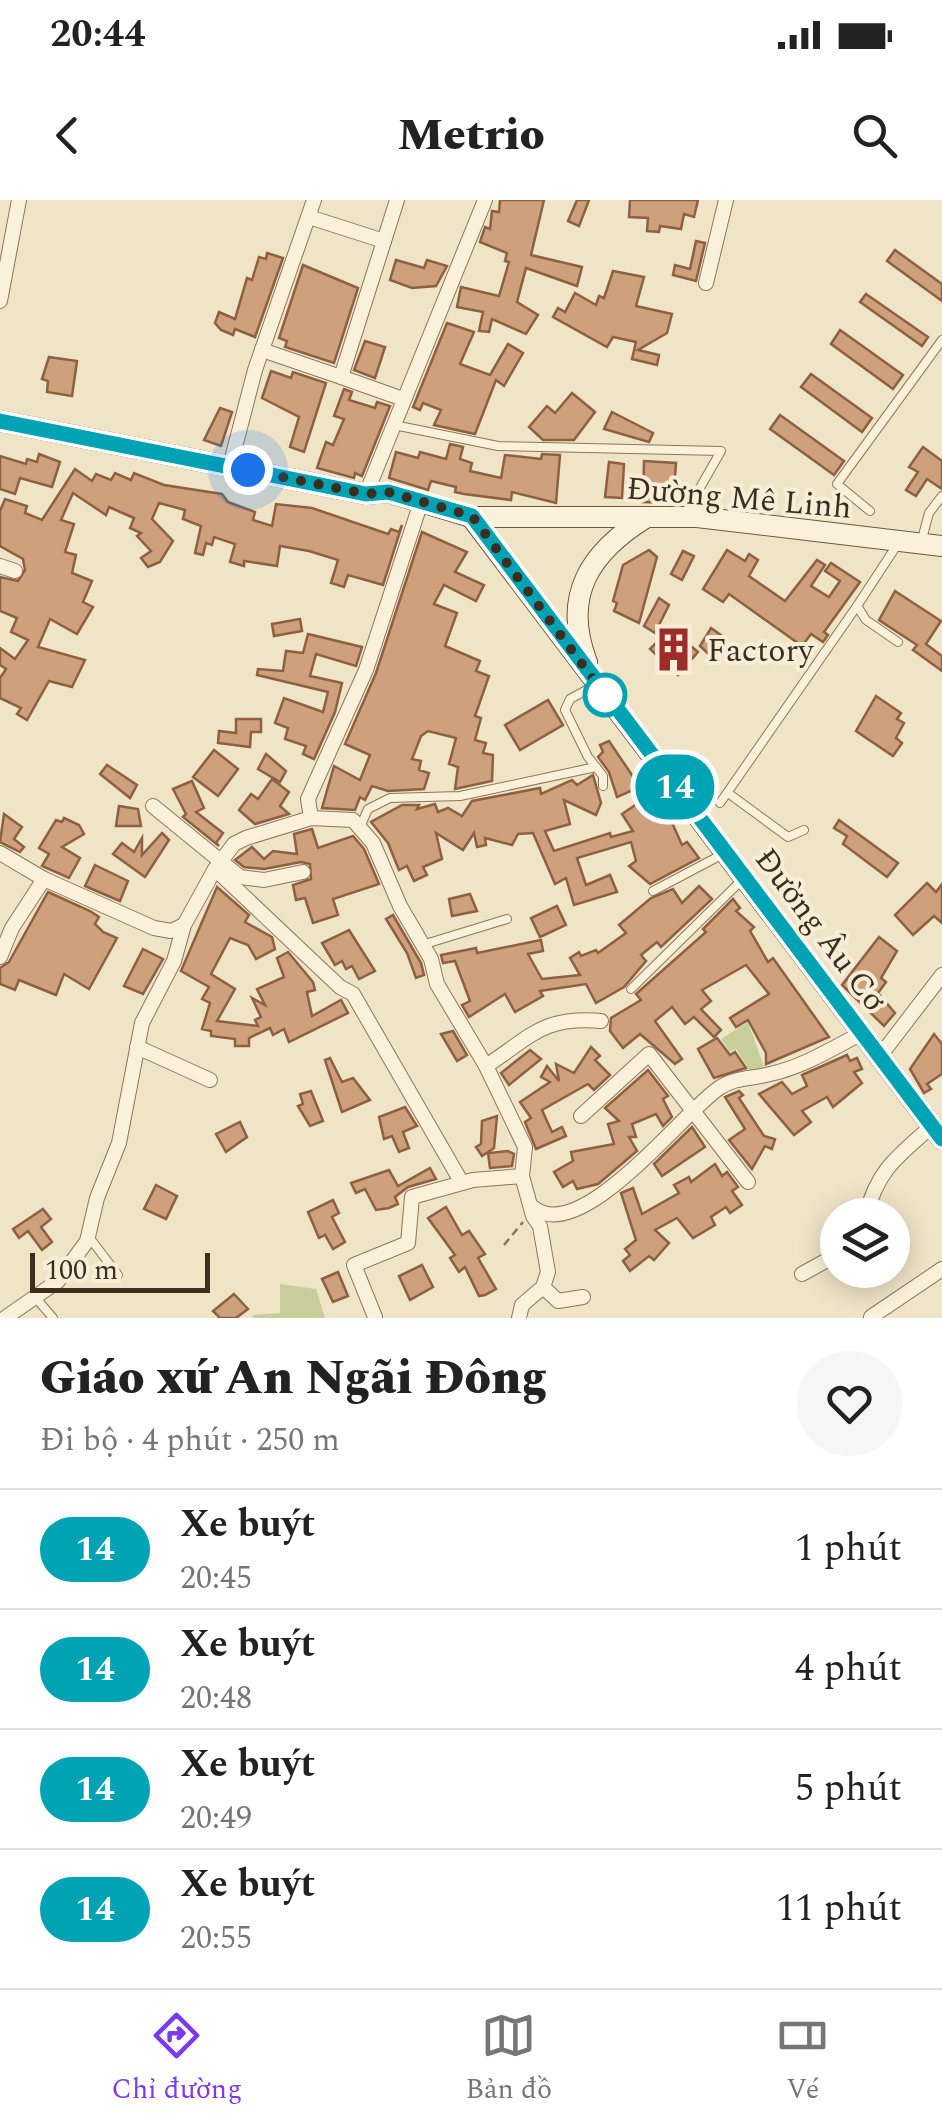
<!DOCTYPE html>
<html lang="vi">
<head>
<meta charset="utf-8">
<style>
	body { margin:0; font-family:Spectral,serif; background:#f6f6f6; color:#222; height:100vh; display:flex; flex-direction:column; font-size:38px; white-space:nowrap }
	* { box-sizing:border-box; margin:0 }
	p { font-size:32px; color:#767676 }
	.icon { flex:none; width:55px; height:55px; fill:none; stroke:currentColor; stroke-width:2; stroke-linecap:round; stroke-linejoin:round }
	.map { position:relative; height:1118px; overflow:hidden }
	.sheet { display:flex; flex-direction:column; background:#fff; flex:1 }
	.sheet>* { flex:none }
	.badge { padding:0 20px; border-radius:32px; font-size:35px; line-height:65px }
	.fabs { position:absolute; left:820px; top:998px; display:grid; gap:20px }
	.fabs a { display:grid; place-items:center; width:90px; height:90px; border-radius:50%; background:#fff; box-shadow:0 5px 25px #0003; font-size:50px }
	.scale { position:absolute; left:30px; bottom:25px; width:180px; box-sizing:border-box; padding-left:10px; border:5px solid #3c2e1f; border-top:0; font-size:28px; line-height:35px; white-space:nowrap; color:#3c2e1f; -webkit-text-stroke:8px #f7eed7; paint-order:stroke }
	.you { position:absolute; width:50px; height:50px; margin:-25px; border:8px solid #fff; border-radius:50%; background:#1a73e8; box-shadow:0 0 0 15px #1a73e833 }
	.map>.badge { position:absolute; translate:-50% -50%; box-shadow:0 0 0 5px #fff }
	.round { display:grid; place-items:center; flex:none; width:105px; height:105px; border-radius:52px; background:#f6f6f6 }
	.head { display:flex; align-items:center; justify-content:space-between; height:170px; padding:0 40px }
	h1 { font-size:48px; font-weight:800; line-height:75px }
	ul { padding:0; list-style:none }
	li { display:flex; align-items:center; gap:30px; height:120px; padding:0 40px; border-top:2px solid #e0e0e0 }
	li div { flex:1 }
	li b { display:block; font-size:38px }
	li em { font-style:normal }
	li .badge { min-width:110px; font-weight:700; text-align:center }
	.status { display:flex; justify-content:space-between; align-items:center; height:70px; padding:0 50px; background:#fff; direction:ltr }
	.status svg { height:28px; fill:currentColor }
	header { display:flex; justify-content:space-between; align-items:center; height:130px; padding:0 40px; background:#fff; font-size:45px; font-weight:800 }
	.menu { display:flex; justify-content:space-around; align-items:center; height:140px; border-top:2px solid #e0e0e0; background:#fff; font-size:28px; color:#767676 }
	.menu a { display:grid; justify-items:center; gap:5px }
	.menu .selected { color:#7c3aed }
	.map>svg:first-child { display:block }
	.green { fill:#c7ce9a }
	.building { fill:#cea07c; stroke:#8c6041; stroke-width:2.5 }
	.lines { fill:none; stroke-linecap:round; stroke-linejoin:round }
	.service-casing { stroke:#8c765b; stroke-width:10 }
	.minor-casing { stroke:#8c765b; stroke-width:16 }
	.secondary-casing { stroke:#6e573e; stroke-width:22 }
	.path { stroke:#8c765b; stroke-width:2.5; stroke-dasharray:8 5; stroke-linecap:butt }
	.service { stroke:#faf1db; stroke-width:8 }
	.minor { stroke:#faf1db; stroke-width:14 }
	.secondary { stroke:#faf1db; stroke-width:20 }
	.line-casing { stroke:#fff; stroke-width:22 }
	.line { stroke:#00a3b4; stroke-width:15 }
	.walk { stroke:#3c2e1f; stroke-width:10; stroke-dasharray:0 18 }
	.stop-dot { fill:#fff; stroke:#00a3b4; stroke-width:5 }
	.labels { text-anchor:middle; stroke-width:8; stroke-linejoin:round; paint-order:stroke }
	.street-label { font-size:32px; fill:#3c2e1f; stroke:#f7eed7 }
	.poi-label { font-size:32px; fill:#3c2e1f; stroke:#f7eed7; text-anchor:start }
</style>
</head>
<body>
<div class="status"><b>20:44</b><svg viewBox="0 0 49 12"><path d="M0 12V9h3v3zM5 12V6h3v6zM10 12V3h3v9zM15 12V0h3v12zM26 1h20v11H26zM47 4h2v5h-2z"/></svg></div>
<header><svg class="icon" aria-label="back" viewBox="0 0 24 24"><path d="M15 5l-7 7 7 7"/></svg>Metrio<svg class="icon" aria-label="search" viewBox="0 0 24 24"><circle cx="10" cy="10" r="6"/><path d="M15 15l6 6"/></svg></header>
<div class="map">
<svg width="942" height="1118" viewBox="0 0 942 1118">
	<rect width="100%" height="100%" fill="#f0e4c7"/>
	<g class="green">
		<polygon points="748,822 764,867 750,871 736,849 730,852 721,839"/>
		<polygon points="280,1084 316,1089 325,1118 254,1118 252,1115 280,1113"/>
	</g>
	<g class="building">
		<polygon points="500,0 544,0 531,55 582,67 577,86 526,68 517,102 538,115 526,134 492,119 489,132 479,131 483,112 457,107 461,87 499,96 509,62 505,61 507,53 480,42 485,27 490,29 492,11 499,12"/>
		<polygon points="577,0 589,0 579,26 568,21"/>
		<polygon points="630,0 698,0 694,17 684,14 681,29 660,26 659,32 647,31 648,18 629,17"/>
		<polygon points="696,41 705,43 696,81 673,75 675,65 690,69"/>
		<polygon points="895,50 942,84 942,101 887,61"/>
		<polygon points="267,53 283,58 255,137 235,129 233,135 221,130 215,123 219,112 235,119 247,78 252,80 259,57 266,59"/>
		<polygon points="396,60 424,68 427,60 447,66 436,86 412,88 390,80"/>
		<polygon points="303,65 358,88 334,163 285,147 287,141 279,138"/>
		<polygon points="613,71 644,77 636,106 672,114 667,133 638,150 659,155 657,165 632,159 636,142 613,137 607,147 553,117 558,108 565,112 575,93 596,105 599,96 604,98"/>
		<polygon points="866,94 928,137 922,146 860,102"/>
		<polygon points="447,123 474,132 460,164 490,175 508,144 523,153 504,186 496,180 475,234 434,225 441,210 423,203 420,210 413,207"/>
		<polygon points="840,130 903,175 893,189 831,144"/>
		<polygon points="365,141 385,147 375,178 354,170"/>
		<polygon points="49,157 77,161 72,196 47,192 48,181 42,179"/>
		<polygon points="271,171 291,178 293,172 326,183 304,252 290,247 299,217 262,198"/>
		<polygon points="811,174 872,218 862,232 801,187"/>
		<polygon points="344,189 352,192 349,200 375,208 377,202 390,206 362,276 355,273 354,278 317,268 326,242 333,245 344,219 334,216"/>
		<polygon points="572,193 595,212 574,240 543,240 529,227 547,206 555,213"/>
		<polygon points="220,208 232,212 221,246 204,240"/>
		<polygon points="612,212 653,233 649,242 604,229"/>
		<polygon points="780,215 844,261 834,275 770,229"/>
		<polygon points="450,244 463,247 460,259 472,263 470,271 501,278 505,255 541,259 542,254 560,255 556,303 512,292 511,300 464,294 455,292 456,287 431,281 428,290 389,278 396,252 418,258 420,252 446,259"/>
		<polygon points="923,247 942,261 942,289 927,279 916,296 906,290 918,272 909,267"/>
		<polygon points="39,254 60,262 52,287 20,278 15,294 0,289 0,256 26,264 27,259 37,262"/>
		<polygon points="644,261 676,263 673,303 643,302"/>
		<polygon points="609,262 624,264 622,298 605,297"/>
		<polygon points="75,269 92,281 96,274 111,280 115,273 131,280 134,273 164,285 222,294 228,302 255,312 253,320 272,326 276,304 312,308 388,334 391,329 399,332 402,325 383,385 348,375 344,387 331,383 338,360 309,351 280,346 277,366 244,361 244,366 230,362 235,344 214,337 212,345 206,343 203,355 195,353 201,326 183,319 185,310 159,303 152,319 173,341 160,362 148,367 141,358 151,351 137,336 141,333 130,328 134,318 109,307 106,315 73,293 61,320 74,324 65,352 76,355 72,373 92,381 83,402 93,407 77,434 50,419 38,447 85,460 72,487 49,481 27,520 17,514 21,508 0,498 0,478 6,469 0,465 0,448 15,459 28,440 11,432 17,418 0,411 0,377 18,381 25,370 23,359 0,346 0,311 5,299 27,306 25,313 42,320"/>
		<polygon points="422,332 467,352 455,372 484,385 476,401 444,385 434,404 457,413 445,446 480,461 476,471 489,476 475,516 481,518 475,540 486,543 483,553 493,555 492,581 455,589 458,567 449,564 456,538 428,531 421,536 412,559 421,561 419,570 429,573 424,589 388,591 372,586 365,600 360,597 355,610 322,608 334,566 360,580 370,555 345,544 376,473"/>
		<polygon points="649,350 657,357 639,423 614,411 617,403 613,401 623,365"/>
		<polygon points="727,350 745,361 749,354 758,360 749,376 785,401 817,360 825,365 811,386 829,397 840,381 825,371 831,363 860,382 824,432 828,435 823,442 811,434 802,446 729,394 723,402 703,389"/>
		<polygon points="683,351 694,356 682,380 671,374"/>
		<polygon points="895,391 941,421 926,444 942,456 942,471 913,450 917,445 879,420"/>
		<polygon points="659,398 669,405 655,433 644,426"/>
		<polygon points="300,419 302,431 274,436 272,424"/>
		<polygon points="711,428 725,438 712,457 700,446"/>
		<polygon points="670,429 698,452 678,475 650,449"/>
		<polygon points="308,434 362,447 356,466 316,454 310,476 342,483 335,512 314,559 303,554 306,546 285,539 288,528 275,523 284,498 323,512 328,492 257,475 258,469 283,471 286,451 303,453"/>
		<polygon points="876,496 901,513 897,519 904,523 896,538 902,543 893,556 856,531"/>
		<polygon points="548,500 563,525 520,550 505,525"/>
		<polygon points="236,519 261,519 261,532 251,532 250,547 218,543 219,531 236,533"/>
		<polygon points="609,541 640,587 617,597 609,572 598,557 603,552 600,545"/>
		<polygon points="214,550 238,569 218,596 193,577"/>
		<polygon points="266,554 286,571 280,582 258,569"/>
		<polygon points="107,565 137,585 130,598 100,574"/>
		<polygon points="593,575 601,603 596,615 564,600 570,624 545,631 554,651 610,633 611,637 633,631 622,614 644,599 659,622 670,618 682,645 687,642 699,658 650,684 629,666 636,661 631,642 577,658 586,685 610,675 617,692 574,705 566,678 555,684 533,633 518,634 512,645 485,638 486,645 477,647 474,633 463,650 436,633 442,659 423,667 427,675 414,681 407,666 399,670 388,643 371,622 402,605 419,605 417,609 435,604 438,612 448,608 462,616 472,601 540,588 541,594 572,580 577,585"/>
		<polygon points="272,579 289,592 280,606 289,614 255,624 239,610 251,594 258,599"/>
		<polygon points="192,581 204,608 196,612 223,633 216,643 219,646 183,617 186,614 173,589"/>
		<polygon points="119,606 138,609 141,626 116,626"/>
		<polygon points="4,614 22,627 14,639 24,647 20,652 0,642"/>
		<polygon points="64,618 79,625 84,634 62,647 80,658 69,678 42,666 49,654 39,648 56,620 62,622"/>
		<polygon points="839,620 898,663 887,677 843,644 847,636 834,628"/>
		<polygon points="312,629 318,648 353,636 364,649 379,684 333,699 338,715 313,723 305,698 296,700 293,685 311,679 310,664 301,662 264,669 244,667 235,660 252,647 264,659 273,651 297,654 294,634"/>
		<polygon points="162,633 169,640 145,677 113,654 122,643 134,652 142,638 142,655"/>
		<polygon points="95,665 128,681 120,701 85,686"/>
		<polygon points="927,683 936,692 942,684 942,723 934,716 913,735 895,715"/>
		<polygon points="699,686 712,699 661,747 657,742 641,755 646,761 624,787 596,803 586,784 540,791 543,796 515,812 505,794 469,817 462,805 470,801 455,761 443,763 441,755 476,748 477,753 541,740 543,751 528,754 542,779 580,775 570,758 579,752 581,756 596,750 598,753 626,733 619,725 651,698 673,689 682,703"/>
		<polygon points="217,687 249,715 245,722 272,737 275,749 256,759 248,745 230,738 211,774 235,789 217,821 258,826 255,820 261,817 252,798 265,805 257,789 284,777 277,758 288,752 313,782 315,790 307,792 312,816 341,800 348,813 289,842 284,829 273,835 270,828 249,838 249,846 235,846 235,839 211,836 211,831 202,829 210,803 202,799 209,787 181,771"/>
		<polygon points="48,692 90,711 99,717 95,724 103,732 117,738 89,789 64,774 56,795 19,780 15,790 0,784 0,768 9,762"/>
		<polygon points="470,694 477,711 452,716 449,699"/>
		<polygon points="733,699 740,708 736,711 754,727 750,731 768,762 773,758 829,837 766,864 766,853 748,820 736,827 730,818 769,794 746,765 702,790 711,801 701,809 721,830 714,837 694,817 685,824 672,807 655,821 682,859 675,864 640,834 623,848 610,831 611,818 641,800 636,794 706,732 703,729"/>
		<polygon points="557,706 566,725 540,737 531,718"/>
		<polygon points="393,715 421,763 424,775 416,778 407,753 386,719"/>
		<polygon points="349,730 375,771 359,779 352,766 346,769 342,761 335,765 322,743"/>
		<polygon points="879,737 897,751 881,778 886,782 878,793 895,813 884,826 842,785"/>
		<polygon points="143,749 163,759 143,794 124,786"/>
		<polygon points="453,831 467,855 457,861 441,834"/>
		<polygon points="934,834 942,844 942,874 927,884 931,889 924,893 910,869"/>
		<polygon points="717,838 730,855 735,852 746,868 714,878 698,849"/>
		<polygon points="591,847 600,856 595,860 610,875 594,890 588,884 542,910 552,932 562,927 566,936 536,949 525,922 531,918 520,902 550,882 541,877 547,866 559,881 556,864 574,873"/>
		<polygon points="530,850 541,859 509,885 501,873"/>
		<polygon points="847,855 850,861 857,858 862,869 854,872 862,883 833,907 827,897 802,911 811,922 794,935 759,894 782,882 792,894 807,886 802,875"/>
		<polygon points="330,858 342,882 353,878 370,900 342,912 325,860"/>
		<polygon points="648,870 668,896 663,899 672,917 663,926 656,914 632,924 636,937 629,937 637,951 598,984 577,989 573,981 563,987 554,972 573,961 571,952 614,944 608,924 619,921 605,908"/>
		<polygon points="311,891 323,921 310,926 298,906 303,904 300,894"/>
		<polygon points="739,891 743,895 739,898 764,936 775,939 772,949 765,946 752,969 729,940 745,929 725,897"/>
		<polygon points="405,907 417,926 403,932 409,948 399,952 392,936 384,939 379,917"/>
		<polygon points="497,916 494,948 482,956 476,947 481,944 482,921"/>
		<polygon points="240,922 247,937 226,952 216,934"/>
		<polygon points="692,927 705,947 662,976 654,964"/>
		<polygon points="508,951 514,954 512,966 490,968 488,953"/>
		<polygon points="715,964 722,976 727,972 738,987 732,991 742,1005 730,1013 726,1007 711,1017 715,1025 693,1038 677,1018 655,1030 669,1043 654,1060 649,1056 630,1071 623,1061 630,1055 625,1049 636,1040 621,993 633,988 642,1014 679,993 674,985 689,977 691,982"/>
		<polygon points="430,968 436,979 408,987 395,997 398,1004 389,1008 376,1010 365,989 356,993 351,983 389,970 398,986"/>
		<polygon points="156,985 177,996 166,1019 144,1009"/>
		<polygon points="333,1000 339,1013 332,1017 345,1042 333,1049 325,1035 319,1038 308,1012"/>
		<polygon points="446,1007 462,1035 469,1031 485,1054 478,1058 496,1089 485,1095 479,1096 465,1067 459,1072 450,1058 455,1055 428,1018"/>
		<polygon points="43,1009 51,1019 41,1027 52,1042 42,1050 28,1031 19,1038 13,1029"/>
		<polygon points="422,1065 433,1087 410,1100 399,1076"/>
		<polygon points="338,1072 348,1096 333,1102 322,1079"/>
		<polygon points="234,1094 248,1109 236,1118 220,1118 213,1111"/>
	</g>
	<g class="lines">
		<defs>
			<g id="service">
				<polyline points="394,225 498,246 721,251 697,293 697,313"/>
				<polyline points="870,311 837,284 942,140"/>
				<polyline points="922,339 929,313 942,296"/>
				<polyline points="897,345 857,406 866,420 898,442"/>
				<polyline points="594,486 570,499 565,510 588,557 603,576 603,586"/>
				<polyline points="728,593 788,637 804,630"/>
				<polyline points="720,603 857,406"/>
				<polyline points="361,625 368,609 390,598 460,596 596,567"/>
				<polyline points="653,691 725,653"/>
				<polyline points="422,745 507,719"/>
				<polyline points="631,789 744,678"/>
				<polyline points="89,1037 118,1075"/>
				<polyline points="35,1097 53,1118"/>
			</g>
			<g id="minor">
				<polyline points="309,17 384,41"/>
				<polyline points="706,83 726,0"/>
				<polyline points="0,101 19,0"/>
				<polyline points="262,150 341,177 397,0"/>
				<polyline points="341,177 403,199"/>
				<polyline points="230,266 255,170 314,0"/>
				<polyline points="366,294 485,0"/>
				<polyline points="0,366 15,371"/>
				<polyline points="153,606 240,677 264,680 303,672"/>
				<polyline points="311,618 308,599 366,470 421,302"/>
				<polyline points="0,653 44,679 154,728 171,731 184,725"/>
				<polyline points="215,669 340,787 353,794 462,983"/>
				<polyline points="0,757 12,728 44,679"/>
				<polyline points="137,847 210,880"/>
				<polyline points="880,856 942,775"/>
				<path d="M 486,866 C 531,837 542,816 601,821"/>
				<polyline points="581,916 649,854 748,982"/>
				<path d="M 534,1008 C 582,1045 683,912 719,888 C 735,877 752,879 770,874 C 803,867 833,848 862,833"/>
				<path d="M 866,1015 C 878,969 898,956 932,926"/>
				<polyline points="802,1074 838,1054"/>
				<polyline points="543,1087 558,1101 583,1097"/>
				<polyline points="375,1117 354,1065 408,1043 412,997 473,980 522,976"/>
				<polyline points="871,1117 942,1069"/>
				<polyline points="5,1118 58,1081 87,1041 97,998 119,943 142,823 174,761 184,725 215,669 234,644 246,638 311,618 353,620 373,643 400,706 431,759 437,784 486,866 525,947 522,976 533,1016 540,1026 548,1072 543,1087 522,1105 519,1118"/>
			</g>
			<g id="secondary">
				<polyline points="0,221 366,294 388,292 471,317 697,317 942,346"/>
				<polyline points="471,317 942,939"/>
				<path d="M 587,462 C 561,395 591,351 647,317"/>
			</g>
		</defs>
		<use href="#service" class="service-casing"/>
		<use href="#minor" class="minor-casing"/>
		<use href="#secondary" class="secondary-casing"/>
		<polyline class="path" points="504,1045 523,1022"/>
		<use href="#service" class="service"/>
		<use href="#minor" class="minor"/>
		<use href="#secondary" class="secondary"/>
	</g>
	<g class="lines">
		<defs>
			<polyline id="line" points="0,221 366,294 388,292 472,316 942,939"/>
		</defs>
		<use href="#line" class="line-casing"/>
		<use href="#line" class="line"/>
		<polyline class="walk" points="248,270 366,294 388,292 472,316 605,495"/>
	</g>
	<defs>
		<symbol id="building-bare" viewBox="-9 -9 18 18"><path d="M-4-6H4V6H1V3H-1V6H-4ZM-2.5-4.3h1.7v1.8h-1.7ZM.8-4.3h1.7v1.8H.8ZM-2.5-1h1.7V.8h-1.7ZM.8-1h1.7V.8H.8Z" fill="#9d2b2a" stroke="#f7eed7" stroke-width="2.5" paint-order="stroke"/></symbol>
	</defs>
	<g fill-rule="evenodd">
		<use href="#building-bare" x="642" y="418" width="63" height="63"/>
	</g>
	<circle class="stop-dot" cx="605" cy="495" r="20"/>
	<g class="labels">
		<g class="street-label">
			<text transform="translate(739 297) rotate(5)" y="11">Đường Mê Linh</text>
			<text transform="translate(821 729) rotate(53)" y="11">Đường Âu Cơ</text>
		</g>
		<g class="poi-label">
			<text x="707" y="461">Factory</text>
		</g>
	</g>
</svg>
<div class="fabs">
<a><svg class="icon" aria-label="layers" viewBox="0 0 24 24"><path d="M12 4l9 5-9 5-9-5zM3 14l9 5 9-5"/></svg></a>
</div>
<div class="scale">100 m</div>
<div class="you" style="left:248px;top:270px"></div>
<b class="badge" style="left:675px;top:587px;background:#00a3b4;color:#fff">14</b>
</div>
<section class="sheet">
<div class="head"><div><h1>Giáo xứ An Ngãi Đông</h1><p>Đi bộ · 4 phút · 250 m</p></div><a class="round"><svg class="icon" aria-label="heart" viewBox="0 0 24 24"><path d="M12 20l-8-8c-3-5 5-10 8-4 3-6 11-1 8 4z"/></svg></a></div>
<ul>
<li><span class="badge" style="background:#00a3b4;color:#fff">14</span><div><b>Xe buýt</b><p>20:45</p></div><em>1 phút</em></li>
<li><span class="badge" style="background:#00a3b4;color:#fff">14</span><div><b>Xe buýt</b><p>20:48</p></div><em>4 phút</em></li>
<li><span class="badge" style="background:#00a3b4;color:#fff">14</span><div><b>Xe buýt</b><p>20:49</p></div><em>5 phút</em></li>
<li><span class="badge" style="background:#00a3b4;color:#fff">14</span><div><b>Xe buýt</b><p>20:55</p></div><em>11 phút</em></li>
</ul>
</section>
<nav class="menu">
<a class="selected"><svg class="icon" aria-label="directions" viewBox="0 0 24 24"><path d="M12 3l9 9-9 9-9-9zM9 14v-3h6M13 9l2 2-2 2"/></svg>Chỉ đường</a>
<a><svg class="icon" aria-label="map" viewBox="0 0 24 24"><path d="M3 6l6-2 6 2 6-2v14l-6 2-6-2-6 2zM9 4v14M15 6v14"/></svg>Bản đồ</a>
<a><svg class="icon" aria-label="tickets" viewBox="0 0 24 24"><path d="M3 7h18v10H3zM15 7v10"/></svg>Vé</a>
</nav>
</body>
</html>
